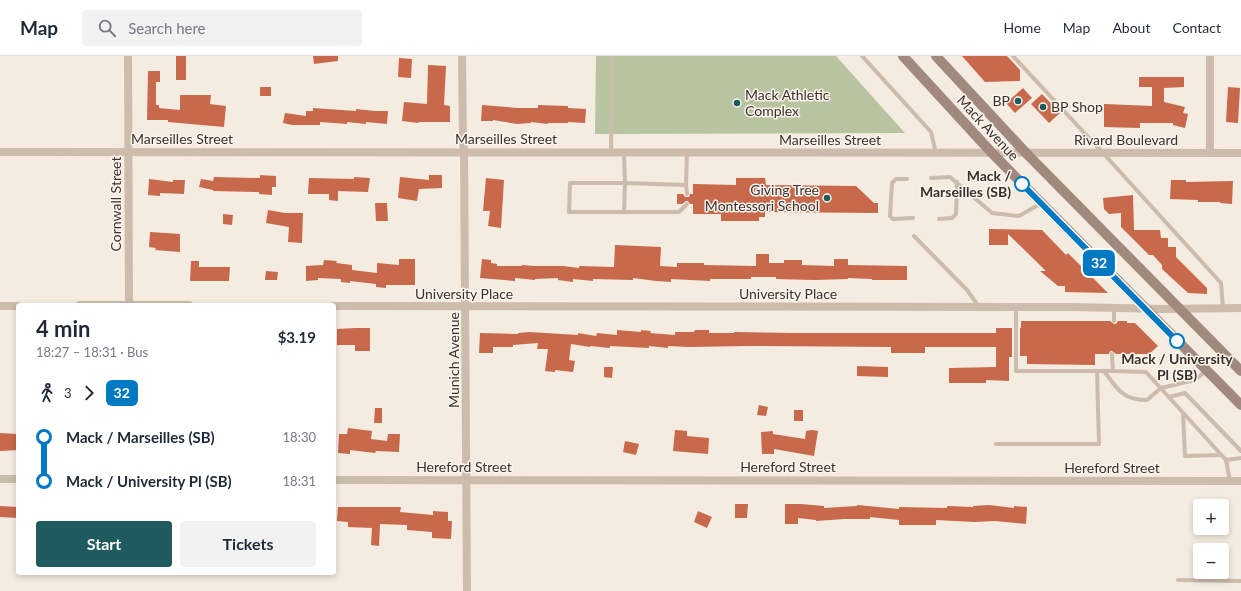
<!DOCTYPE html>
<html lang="en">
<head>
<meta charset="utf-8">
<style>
	body { margin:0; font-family:Lato,sans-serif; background:#f2f2f3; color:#1f2937; height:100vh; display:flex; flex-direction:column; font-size:15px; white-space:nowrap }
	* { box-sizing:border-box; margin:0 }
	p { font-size:13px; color:#747a83 }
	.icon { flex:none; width:22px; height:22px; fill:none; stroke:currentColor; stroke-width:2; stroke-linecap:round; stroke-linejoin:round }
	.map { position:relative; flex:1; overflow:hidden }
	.panel { position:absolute; left:16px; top:247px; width:320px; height:272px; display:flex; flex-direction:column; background:#fff; border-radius:4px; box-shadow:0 2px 6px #0003 }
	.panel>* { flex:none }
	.badge { padding:0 8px; border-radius:6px; font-size:14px; line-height:26px }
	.controls { position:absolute; left:1193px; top:443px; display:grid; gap:8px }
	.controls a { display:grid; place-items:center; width:36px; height:36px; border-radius:4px; background:#fff; box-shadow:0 2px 6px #0003; font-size:20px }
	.map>.badge { position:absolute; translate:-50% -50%; box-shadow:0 0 0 2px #fff }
	.legs { display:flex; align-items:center; gap:6px; height:44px; padding:0 20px; font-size:13px }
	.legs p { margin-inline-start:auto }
	.headline { display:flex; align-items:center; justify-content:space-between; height:68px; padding:0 20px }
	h1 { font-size:22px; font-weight:700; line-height:30px }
	.button { display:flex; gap:8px; margin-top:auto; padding:8px 20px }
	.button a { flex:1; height:46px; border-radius:4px; background:#1f5a5e; color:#fff; font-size:16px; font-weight:700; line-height:46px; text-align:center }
	.button a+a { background:#f2f2f3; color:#1f2937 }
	ul { padding:0 20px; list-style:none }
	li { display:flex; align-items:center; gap:14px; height:44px; font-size:15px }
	li i { display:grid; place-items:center; width:6px; height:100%; margin:0 5px; background:currentColor }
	li i::after { content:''; width:10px; height:10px; margin:-5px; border:3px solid; border-radius:50%; background:#fff }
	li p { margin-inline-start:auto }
	li:first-child i { background:linear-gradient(#0000 50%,currentColor 0) }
	li:last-child i { background:linear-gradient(currentColor 50%,#0000 0) }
	header { display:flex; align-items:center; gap:24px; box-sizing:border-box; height:56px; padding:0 20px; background:#fff; border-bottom:1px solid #e0e1e3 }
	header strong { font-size:19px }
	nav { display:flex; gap:22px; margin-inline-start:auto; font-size:14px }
	.search { width:280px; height:36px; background:#f2f2f3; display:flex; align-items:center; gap:10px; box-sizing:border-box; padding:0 14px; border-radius:4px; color:#747a83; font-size:15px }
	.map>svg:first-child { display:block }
	.green { fill:#b8c4a0 }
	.building { fill:#c8694b }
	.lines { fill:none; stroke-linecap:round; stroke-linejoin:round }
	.lane { stroke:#cdbbac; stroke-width:4 }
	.street { stroke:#cdbbac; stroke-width:8 }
	.secondary { stroke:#a18a7d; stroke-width:10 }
	.line-1-casing { stroke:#fff; stroke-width:9 }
	.line-1 { stroke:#0079c2; stroke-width:6 }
	.poi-dot { fill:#1f5a5e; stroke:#fbf5ee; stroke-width:1.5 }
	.stop-1-dot { fill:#fff; stroke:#0079c2; stroke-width:2 }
	.labels { text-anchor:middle; stroke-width:3; stroke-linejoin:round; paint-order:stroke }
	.poi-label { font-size:14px; fill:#3b302b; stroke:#fbf5ee; text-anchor:start }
	.street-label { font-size:14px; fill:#3b302b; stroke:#fbf5ee }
	.stop-label { font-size:14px; font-weight:bold; fill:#3b302b; stroke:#fbf5ee; text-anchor:end }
</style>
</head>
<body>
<header>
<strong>Map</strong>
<div class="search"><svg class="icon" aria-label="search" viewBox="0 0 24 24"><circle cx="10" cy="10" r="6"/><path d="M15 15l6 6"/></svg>Search here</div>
<nav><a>Home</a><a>Map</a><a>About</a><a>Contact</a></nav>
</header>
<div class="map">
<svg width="1241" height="535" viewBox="0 0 1241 535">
	<rect width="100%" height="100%" fill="#f4ebe1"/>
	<polygon class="green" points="596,0 836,0 905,77 595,78"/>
	<g class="building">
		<rect x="176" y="0" width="10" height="24"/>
		<polygon points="313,0 338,0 338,5 314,8"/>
		<polygon points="962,0 1007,0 1020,14 1020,25 985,26"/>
		<polygon points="399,2 412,3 411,22 398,21"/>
		<polygon points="428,9 446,10 444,49 450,50 450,66 419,66 418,67 402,65 404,46 427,48"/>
		<polygon points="148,15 160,15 160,26 156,26 156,49 159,49 159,52 180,54 180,39 211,39 210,48 226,50 224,71 168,66 168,64 147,64"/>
		<polygon points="1139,21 1184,21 1184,31 1164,32 1164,46 1185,51 1183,57 1188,58 1185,72 1173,69 1173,67 1140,67 1140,72 1104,71 1104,48 1152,50 1152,31 1139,31"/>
		<rect x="260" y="31" width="11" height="9"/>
		<polygon points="1228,31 1240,32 1238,67 1226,66"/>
		<polygon points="1023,32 1032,42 1015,57 1006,47"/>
		<polygon points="1042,38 1060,57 1049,67 1031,48"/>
		<polygon points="482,49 518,52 538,52 538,49 568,50 568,52 586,53 585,67 568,66 568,67 548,67 548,68 531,66 531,67 517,68 493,64 493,65 481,65"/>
		<polygon points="313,52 356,55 356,53 375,55 388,55 387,68 366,66 366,68 347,66 347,68 320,66 320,69 292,69 283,67 285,57 306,60 306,55 313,55"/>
		<polygon points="260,119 276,120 276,131 272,131 272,139 259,138 259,136 213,135 213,134 199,131 201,123 213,125 214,121 260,122"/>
		<polygon points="429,119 442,119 442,132 419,133 417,145 398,142 400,121 429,124"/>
		<polygon points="354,121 370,122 368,136 338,135 338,145 329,144 329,138 308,138 309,122 354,123"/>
		<polygon points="486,122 504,124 501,172 488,170 490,155 483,155"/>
		<polygon points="736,122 765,122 766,129 856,130 874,147 878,147 878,157 765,156 765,161 759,161 759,165 721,165 721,158 693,158 693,148 690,148 688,145 686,145 682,148 677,148 677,138 683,138 685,141 689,141 690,138 693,138 693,128 736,129"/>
		<polygon points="149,123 173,126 173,124 185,124 184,138 160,137 160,140 148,139"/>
		<polygon points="1171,124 1186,124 1186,126 1233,125 1232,148 1220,147 1220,146 1198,146 1198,144 1170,143"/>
		<polygon points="1133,139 1134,174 1160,174 1161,182 1168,182 1168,191 1176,191 1176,201 1207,232 1207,238 1188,237 1162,213 1162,209 1153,199 1149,199 1121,171 1121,157 1109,158 1104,153 1103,142"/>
		<polygon points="375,147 387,147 388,165 376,165"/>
		<polygon points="268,154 285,157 303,157 302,187 288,186 289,171 266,167"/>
		<polygon points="223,158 233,159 232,169 223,168"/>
		<polygon points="989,173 1042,174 1066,199 1068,197 1108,237 1065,236 1065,230 1058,230 1040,215 1046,215 1008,178 1008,189 989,189"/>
		<polygon points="150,176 180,178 180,196 155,194 156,192 149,191"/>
		<polygon points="615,189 661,191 660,210 677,211 677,207 704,207 704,209 756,210 756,198 769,198 769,207 784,207 784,204 802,204 802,209 834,210 834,203 848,203 848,209 907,210 907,224 872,224 872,223 848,222 848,223 814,224 776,223 776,221 751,221 751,223 710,223 710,225 671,223 671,226 656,225 633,222 633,224 593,223 593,225 573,223 573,226 558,224 558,222 535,223 535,224 515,222 515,225 480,222 482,203 491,204 491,207 497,208 497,210 521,210 522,209 534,210 563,210 579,212 579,210 614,211"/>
		<polygon points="399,203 415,203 415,229 386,229 386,232 376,231 376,228 350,225 350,227 341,226 341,223 318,222 318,224 306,225 306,210 323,209 324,204 337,205 336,207 352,209 352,214 377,217 377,207 399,209"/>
		<polygon points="191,205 199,205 199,211 230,211 229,225 190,225"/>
		<polygon points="266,215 278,216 277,224 265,224"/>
		<polygon points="1021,265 1110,265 1114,268 1116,268 1118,265 1127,265 1127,267 1135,267 1158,290 1149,298 1116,298 1112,295 1110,295 1109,298 1095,298 1095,309 1027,308 1027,300 1020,300 1020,272 1021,272"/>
		<polygon points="355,272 370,272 370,295 355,295 355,289 337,289 337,273"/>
		<polygon points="996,272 1012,272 1012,301 1009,301 1009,325 986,324 986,327 949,327 949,312 996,311 996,291 925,291 925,297 891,297 891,291 747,290 689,291 668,290 668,292 649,290 649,292 610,290 610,292 590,290 590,291 571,288 569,304 575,305 573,316 555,314 555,316 545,315 548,293 537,293 538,287 513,289 513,291 493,291 493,297 479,297 480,277 518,278 518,277 529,276 578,279 578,277 596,280 597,277 617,279 617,274 641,276 641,274 651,275 650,277 675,279 675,276 694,276 695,274 709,274 709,277 734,277 734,276 794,277 996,277"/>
		<polygon points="857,310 888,311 888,321 857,320"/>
		<polygon points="604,311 613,311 612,322 604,321"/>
		<polygon points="759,349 768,351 766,360 757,359"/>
		<polygon points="375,352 382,352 382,367 374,367"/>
		<rect x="794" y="354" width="9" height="11"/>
		<polygon points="348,372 372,375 371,383 387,385 388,378 400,378 399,396 376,395 375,397 350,394 350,398 338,397 339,378 347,378"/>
		<polygon points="675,374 687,375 687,380 709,382 708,398 673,395"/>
		<polygon points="812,374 818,375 814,400 774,393 774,398 762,398 761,376 773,375 773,378 805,383 806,375"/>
		<polygon points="0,377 18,378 18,394 0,395"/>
		<polygon points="625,385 639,388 636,399 623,396"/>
		<polygon points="735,448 748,448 747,462 735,462"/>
		<polygon points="785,448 801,448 824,450 824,452 857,450 857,449 899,453 899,451 947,452 947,450 973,451 973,450 989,449 1014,452 1014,450 1027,451 1026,468 995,465 974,466 936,464 936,469 899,469 899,464 870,461 870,463 844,463 816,465 816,464 798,462 798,468 785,468"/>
		<polygon points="0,450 18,451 18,462 0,461"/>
		<polygon points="338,451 401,451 400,456 433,459 433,455 448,456 448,465 452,465 451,483 432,482 432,476 407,474 407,469 380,468 379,490 371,489 372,472 348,471 348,466 337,465"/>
		<polygon points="698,455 712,461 707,472 694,466"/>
	</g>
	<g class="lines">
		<g class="lane">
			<polyline points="862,0 931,76 936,97"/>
			<polyline points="1013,0 1103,97 1221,227 1223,252"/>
			<polyline points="611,96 612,0"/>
			<polyline points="624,97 625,127 570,127 569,156 679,156 687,148"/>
			<polyline points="931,122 950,121 992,157 1019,160 1040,148"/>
			<polyline points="907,123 896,123 892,127 890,160 893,163 913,162"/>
			<polyline points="686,129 687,138"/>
			<polyline points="624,156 625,127 686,129 687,97"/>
			<polyline points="939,163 952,162 956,158 957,126"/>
			<polyline points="914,180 967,234 979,251"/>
			<polyline points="1016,251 1016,315 1113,315"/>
			<polyline points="1114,265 1114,252"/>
			<polyline points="1112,298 1113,315 1146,316 1226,404 1230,425"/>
			<path d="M 1104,315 C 1117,333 1123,344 1147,344 L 1161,332 L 1195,324 L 1207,314"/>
			<polyline points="1169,341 1185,337 1241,395"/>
			<polyline points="1183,357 1185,400 1221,399"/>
			<polyline points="996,388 1099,388 1097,315"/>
			<polyline points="1226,404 1241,402"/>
			<polyline points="1178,524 1241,525"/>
		</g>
		<g class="street">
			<polyline points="128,0 129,248"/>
			<polyline points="462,0 463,84 464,96 467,535"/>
			<polyline points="0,96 1241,97"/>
			<polyline points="1210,97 1210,0"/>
			<polyline points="80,249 189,249"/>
			<polyline points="0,250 18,250"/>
			<polyline points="334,250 1073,251 1164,253 1241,252"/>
			<polyline points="0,423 18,423"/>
			<polyline points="334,424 1241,425"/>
		</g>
		<g class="secondary">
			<polyline points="903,0 992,97 1241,349"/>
			<polyline points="936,0 1027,98 1241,315"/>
		</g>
	</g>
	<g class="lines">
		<defs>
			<polyline id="line-1" points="1022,128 1177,285"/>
		</defs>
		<use href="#line-1" class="line-1-casing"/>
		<use href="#line-1" class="line-1"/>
	</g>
	<g class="poi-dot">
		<circle cx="1018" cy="45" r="4"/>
		<circle cx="737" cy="47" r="4"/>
		<circle cx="1043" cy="51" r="4"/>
		<circle cx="827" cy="142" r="4"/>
	</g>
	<g class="stop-1-dot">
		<circle cx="1022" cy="128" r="7"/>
		<circle cx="1177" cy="285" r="7"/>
	</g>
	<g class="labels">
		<g class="poi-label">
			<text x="745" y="44">Mack Athletic<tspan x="745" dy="16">Complex</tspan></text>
			<text x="1010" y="50" text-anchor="end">BP</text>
			<text x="1051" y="56">BP Shop</text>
			<text x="819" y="139" text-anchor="end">Giving Tree<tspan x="819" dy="16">Montessori School</tspan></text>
		</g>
		<g class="street-label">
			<text transform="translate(988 72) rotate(47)" y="5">Mack Avenue</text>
			<text x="182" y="88">Marseilles Street</text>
			<text x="506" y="88">Marseilles Street</text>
			<text x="830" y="89">Marseilles Street</text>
			<text x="1126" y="89">Rivard Boulevard</text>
			<text transform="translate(116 148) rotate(-90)" y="5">Cornwall Street</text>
			<text x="464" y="243">University Place</text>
			<text x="788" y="243">University Place</text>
			<text transform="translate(454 304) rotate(-90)" y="5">Munich Avenue</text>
			<text x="464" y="416">Hereford Street</text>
			<text x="788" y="416">Hereford Street</text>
			<text x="1112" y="417">Hereford Street</text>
		</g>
		<g class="stop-label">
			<text x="1011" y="125">Mack /<tspan x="1011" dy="16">Marseilles (SB)</tspan></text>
			<text x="1177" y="308" text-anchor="middle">Mack / University<tspan x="1177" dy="16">Pl (SB)</tspan></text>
		</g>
	</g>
</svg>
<div class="controls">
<a>+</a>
<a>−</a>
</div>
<b class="badge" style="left:1099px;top:207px;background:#0079c2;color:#fff">32</b>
<section class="panel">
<div class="headline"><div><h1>4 min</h1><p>18:27 – 18:31 · Bus</p></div><b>$3.19</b></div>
<div class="legs"><svg class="icon" aria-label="walk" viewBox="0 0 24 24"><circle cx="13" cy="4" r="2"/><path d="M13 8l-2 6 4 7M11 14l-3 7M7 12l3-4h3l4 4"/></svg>3<svg class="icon" aria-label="forward" viewBox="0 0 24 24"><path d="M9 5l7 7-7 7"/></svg><b class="badge" style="background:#0079c2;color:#fff">32</b></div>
<ul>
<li><i style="color:#0079c2"></i><b>Mack / Marseilles (SB)</b><p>18:30</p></li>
<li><i style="color:#0079c2"></i><b>Mack / University Pl (SB)</b><p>18:31</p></li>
</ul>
<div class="button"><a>Start</a><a>Tickets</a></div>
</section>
</div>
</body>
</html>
